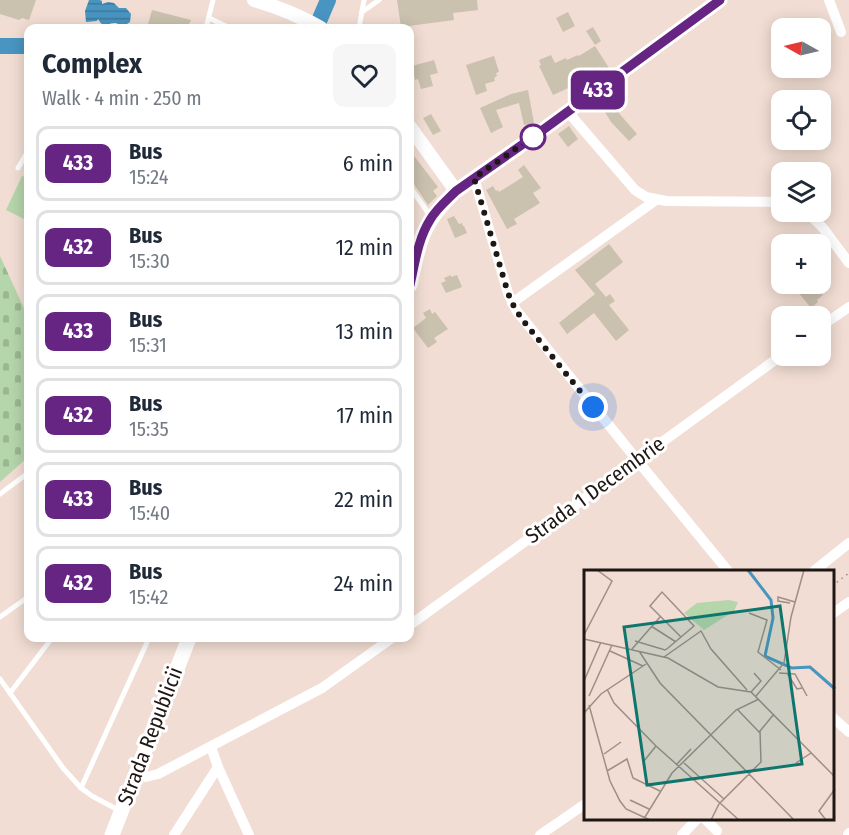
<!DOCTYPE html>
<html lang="en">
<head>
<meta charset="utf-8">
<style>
	body { margin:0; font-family:"Fira Sans Condensed",sans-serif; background:#f6f6f7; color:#1f2937; height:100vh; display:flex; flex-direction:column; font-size:22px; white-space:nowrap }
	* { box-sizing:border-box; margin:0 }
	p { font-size:20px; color:#747a83 }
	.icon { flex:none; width:33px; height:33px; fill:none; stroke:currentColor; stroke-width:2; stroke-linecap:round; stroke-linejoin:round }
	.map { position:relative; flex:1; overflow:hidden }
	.details { position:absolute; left:24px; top:24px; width:390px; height:618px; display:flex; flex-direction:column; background:#fff; border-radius:12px; box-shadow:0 3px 15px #0003 }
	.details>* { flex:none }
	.badge { padding:0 12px; border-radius:9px; font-size:21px; line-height:39px }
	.needle { width:39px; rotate:278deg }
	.buttons { position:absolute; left:771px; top:18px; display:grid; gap:12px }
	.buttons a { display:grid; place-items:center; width:60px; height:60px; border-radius:12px; background:#fff; box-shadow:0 3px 15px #0003; font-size:30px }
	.you { position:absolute; width:30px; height:30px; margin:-15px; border:4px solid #fff; border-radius:50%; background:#1a73e8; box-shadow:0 0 0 9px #1a73e833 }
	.map>.badge { position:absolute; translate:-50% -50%; box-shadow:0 0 0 3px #fff }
	.round { display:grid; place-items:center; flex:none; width:63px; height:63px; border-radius:12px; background:#f6f6f7 }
	.summary { display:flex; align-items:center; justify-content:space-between; height:102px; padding:0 18px }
	h1 { font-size:28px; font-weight:700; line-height:45px }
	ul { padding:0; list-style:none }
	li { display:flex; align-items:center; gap:18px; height:75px; margin:0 12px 9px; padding:0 6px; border:3px solid #e0e1e3; border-radius:12px }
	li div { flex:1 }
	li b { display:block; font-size:22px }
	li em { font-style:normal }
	li .badge { min-width:66px; font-weight:700; text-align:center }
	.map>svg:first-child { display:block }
	.cemetery { fill:url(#cemetery-stones) }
	.pitch { fill:#b5d5ab }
	.water { fill:url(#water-rules) }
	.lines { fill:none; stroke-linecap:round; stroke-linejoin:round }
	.river { stroke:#4995c1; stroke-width:16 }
	.building { fill:#cbc1af }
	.path { stroke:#9d8e87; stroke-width:1.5; stroke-dasharray:1.5 4.5; stroke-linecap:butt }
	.service { stroke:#fff; stroke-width:5 }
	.minor { stroke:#fff; stroke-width:10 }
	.tertiary { stroke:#fff; stroke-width:14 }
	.secondary { stroke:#fff; stroke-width:15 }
	.line-casing { stroke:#fff; stroke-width:14 }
	.line { stroke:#662483; stroke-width:9 }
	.walk { stroke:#1e1714; stroke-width:6; stroke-dasharray:0 10.8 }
	.stop-dot { fill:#fff; stroke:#662483; stroke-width:3 }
	.labels { text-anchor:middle; stroke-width:6; stroke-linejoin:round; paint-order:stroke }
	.street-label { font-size:21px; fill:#1e1714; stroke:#fff }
	.inset-river { fill:none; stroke:#4995c1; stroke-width:3 }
	.inset-road { fill:none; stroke:#9d8e87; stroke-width:1.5 }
	.view { fill:#0f766e; fill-opacity:0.15; stroke:#0f766e; stroke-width:3 }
	.inset-edge { fill:none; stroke:#1e1714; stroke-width:3 }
</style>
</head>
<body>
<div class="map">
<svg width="849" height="835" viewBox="0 0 849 835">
	<defs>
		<pattern id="cemetery-stones" width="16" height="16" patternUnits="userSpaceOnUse" patternTransform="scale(1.5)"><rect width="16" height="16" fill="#b5d5ab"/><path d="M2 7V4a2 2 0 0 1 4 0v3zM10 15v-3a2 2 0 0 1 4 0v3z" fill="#9bb692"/></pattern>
		<pattern id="water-rules" width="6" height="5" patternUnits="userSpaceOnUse" patternTransform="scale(1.5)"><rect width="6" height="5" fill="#4995c1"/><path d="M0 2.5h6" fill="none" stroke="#3c799c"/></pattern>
	</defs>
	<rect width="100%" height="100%" fill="#f1ddd3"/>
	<polygon class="cemetery" points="0,256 28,317 28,457 0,482"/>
	<polygon class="pitch" points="22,176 28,178 28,221 6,210"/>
	<path class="water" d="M 89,0 L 100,0 L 102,1 L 102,4 L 108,2 L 114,3 L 119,8 L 126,8 L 131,14 L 130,22 L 124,26 C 121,26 119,24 116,23 C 108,22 104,30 98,19 L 97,21 L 86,22 L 85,11 Z"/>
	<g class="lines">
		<g class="river">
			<polyline points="316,28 328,0"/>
			<polyline points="0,46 28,46"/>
		</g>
	</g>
	<g class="building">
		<polygon points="0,0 36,0 29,20 22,18 19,20 0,14"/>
		<polygon points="397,0 477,0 478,10 453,13 454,20 401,27"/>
		<polygon points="152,10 191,20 187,28 147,28"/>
		<polygon points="568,12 575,26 563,32 556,18"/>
		<polygon points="593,27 601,41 595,45 586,31"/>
		<polygon points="595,46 609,68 603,72 600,67 587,74 590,78 553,95 539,66 541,65 539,60 551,55 555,63 566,58 567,60 578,55 579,56"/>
		<polygon points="494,56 499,72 496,73 497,76 494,78 495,81 485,84 487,91 476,95 466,65"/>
		<polygon points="434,60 438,73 430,75 433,86 421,89 418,79 415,80 412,66"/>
		<polygon points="528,90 534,123 524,125 519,103 496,110 503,127 491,133 480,108 511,94"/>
		<polygon points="606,97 615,112 617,111 637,134 629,141 611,122 599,102"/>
		<polygon points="431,114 441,131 433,135 423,118"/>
		<polygon points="569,126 578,139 568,147 558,134"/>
		<polygon points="414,156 438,187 433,191 437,196 428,205 414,184 410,182 410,160"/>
		<polygon points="524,165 541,188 533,193 540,203 514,219 517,224 507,229 486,190 493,186 496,191 498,190 499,192 523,177 518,170"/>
		<polygon points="454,216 459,224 462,223 463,226 464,226 467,233 455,238 447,219"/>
		<polygon points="609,244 623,262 595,284 606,297 610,294 615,301 609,305 629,330 616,341 594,313 567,334 559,323 595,294 575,270"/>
		<polygon points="451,275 451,277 457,275 462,287 446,293 441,283 446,281 444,278"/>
		<polygon points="808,284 814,284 823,295 817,300 818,302 811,308 798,292"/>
		<polygon points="430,309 432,314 435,312 448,329 434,338 437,342 428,348 413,328 426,318 423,313"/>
	</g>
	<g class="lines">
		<polyline class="path" points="832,586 849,573"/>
		<g class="service">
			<polyline points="362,12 379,0"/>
			<polyline points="209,18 230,28"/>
			<polyline points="206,28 213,0"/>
			<polyline points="359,28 364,0"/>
			<polyline points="18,168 28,151"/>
			<polyline points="410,187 431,217"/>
			<polyline points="0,494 28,473"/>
			<polyline points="0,617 28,597"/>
			<polyline points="0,679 63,768 81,788 92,796 120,811"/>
			<polyline points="10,693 52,638"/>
			<polyline points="81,788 149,638"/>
		</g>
		<g class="minor">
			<polyline points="829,0 841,32"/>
			<polyline points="568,112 635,190 646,197 666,201 782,202"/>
			<polyline points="474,178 508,293 516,310 637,460 728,571"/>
			<polyline points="807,212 823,228 849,263"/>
			<polyline points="512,303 656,200"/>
			<polyline points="820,327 849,307"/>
			<polyline points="814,571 849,543"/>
			<polyline points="832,614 849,602"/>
			<polyline points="410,625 782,355"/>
			<polyline points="832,717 849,732"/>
			<polyline points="211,747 218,767 249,835"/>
			<polyline points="136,774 146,777 158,774 322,688 392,638"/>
			<polyline points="704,818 717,831"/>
			<polyline points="174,835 218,767"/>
			<polyline points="540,835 585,804"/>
			<polyline points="682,835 698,818"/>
			<polyline points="848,835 849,833"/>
		</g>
		<g class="tertiary">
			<path d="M 254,0 C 278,7 300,16 321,28"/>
			<polyline points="410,127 456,191"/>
		</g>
		<g class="secondary">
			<path d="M 410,285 C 419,242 422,222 456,191 L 536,135 L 720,0"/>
			<polyline points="112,835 189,638"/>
		</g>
	</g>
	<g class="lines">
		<defs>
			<path id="line" d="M 410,285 C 415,263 418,239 430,220 C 436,209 447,200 456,191 L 536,135 L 720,0"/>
		</defs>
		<use href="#line" class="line-casing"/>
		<use href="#line" class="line"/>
		<polyline class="walk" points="533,137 474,178 508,293 512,303 521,318 593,407"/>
	</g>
	<circle class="stop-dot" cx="533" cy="137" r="12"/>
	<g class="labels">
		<g class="street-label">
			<text transform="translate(595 490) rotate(-36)" y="7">Strada 1 Decembrie</text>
			<text transform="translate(150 736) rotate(-69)" y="7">Strada Republicii</text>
		</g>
	</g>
	<g transform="translate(584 570)">
		<rect width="250" height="250" fill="#f1ddd3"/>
		<path d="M 145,30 L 154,32 L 150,41 L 120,60 L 100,43 L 113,33 Z" fill="#b5d5ab"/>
		<path class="inset-river" d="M 164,0 L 187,30 L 189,48 L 181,86 L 208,98 L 226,97 L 251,119"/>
		<path class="inset-road" d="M 206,33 L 194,31 L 194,27 L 211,32M 165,43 L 183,50 L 174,82 L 197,100M 67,56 L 92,72M 0,65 L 28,11 L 13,0M 0,69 L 84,88 L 134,117 L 167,122 L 251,207M 51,71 L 81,80 L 84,78 L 110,56 L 78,22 L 66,36 L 97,67M 48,79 L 76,47M 26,81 L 59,96M 55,81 L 76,113 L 210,250M 80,87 L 117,61 L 127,79 L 163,120M 195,103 L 211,104 L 223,126M 203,103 L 213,119 L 218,118M 0,111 L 17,72M 23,119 L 30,133 L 72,176 L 155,250M 167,122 L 177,111 L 170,103M 5,126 L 28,75M 172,126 L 200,93 L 207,47 L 220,0M 5,135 L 26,211 L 36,231 L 42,239 L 66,250M 153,139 L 176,163M 0,143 L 17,124 L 62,94M 20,184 L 37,172M 60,191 L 72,176M 100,193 L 140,229M 212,193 L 227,183M 92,195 L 107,179M 23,201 L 43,189 L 49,208 L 76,221M 46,230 L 65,239M 61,247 L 88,203 L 152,140 L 175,129M 127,250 L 135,234 L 177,192 L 176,161 L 190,144M 242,250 L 235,241 L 251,219"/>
		<path class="view" d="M 196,36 L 218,194 L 63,215 L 40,57 Z"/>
		<rect width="250" height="250" class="inset-edge"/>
	</g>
</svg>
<div class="buttons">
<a><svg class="needle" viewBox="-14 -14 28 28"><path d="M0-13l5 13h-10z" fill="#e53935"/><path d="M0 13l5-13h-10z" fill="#747a83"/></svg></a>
<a><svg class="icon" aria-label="locate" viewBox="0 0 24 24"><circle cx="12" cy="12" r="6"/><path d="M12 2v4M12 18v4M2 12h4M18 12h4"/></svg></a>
<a><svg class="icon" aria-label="layers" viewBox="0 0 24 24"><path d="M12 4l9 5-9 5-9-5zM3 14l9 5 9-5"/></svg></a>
<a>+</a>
<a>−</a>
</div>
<div class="you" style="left:593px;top:407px"></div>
<b class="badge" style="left:598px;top:90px;background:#662483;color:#fff">433</b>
<section class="details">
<div class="summary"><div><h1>Complex</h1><p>Walk · 4 min · 250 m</p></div><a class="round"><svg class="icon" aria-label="heart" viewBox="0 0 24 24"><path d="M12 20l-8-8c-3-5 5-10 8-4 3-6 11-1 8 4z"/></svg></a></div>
<ul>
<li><span class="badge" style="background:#662483;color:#fff">433</span><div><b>Bus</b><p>15:24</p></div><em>6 min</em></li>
<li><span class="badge" style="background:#662483;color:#fff">432</span><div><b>Bus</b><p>15:30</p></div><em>12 min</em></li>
<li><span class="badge" style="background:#662483;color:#fff">433</span><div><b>Bus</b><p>15:31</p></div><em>13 min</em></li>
<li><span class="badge" style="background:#662483;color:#fff">432</span><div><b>Bus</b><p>15:35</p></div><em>17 min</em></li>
<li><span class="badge" style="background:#662483;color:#fff">433</span><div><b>Bus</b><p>15:40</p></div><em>22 min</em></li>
<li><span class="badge" style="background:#662483;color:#fff">432</span><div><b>Bus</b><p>15:42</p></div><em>24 min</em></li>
</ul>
</section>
</div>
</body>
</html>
